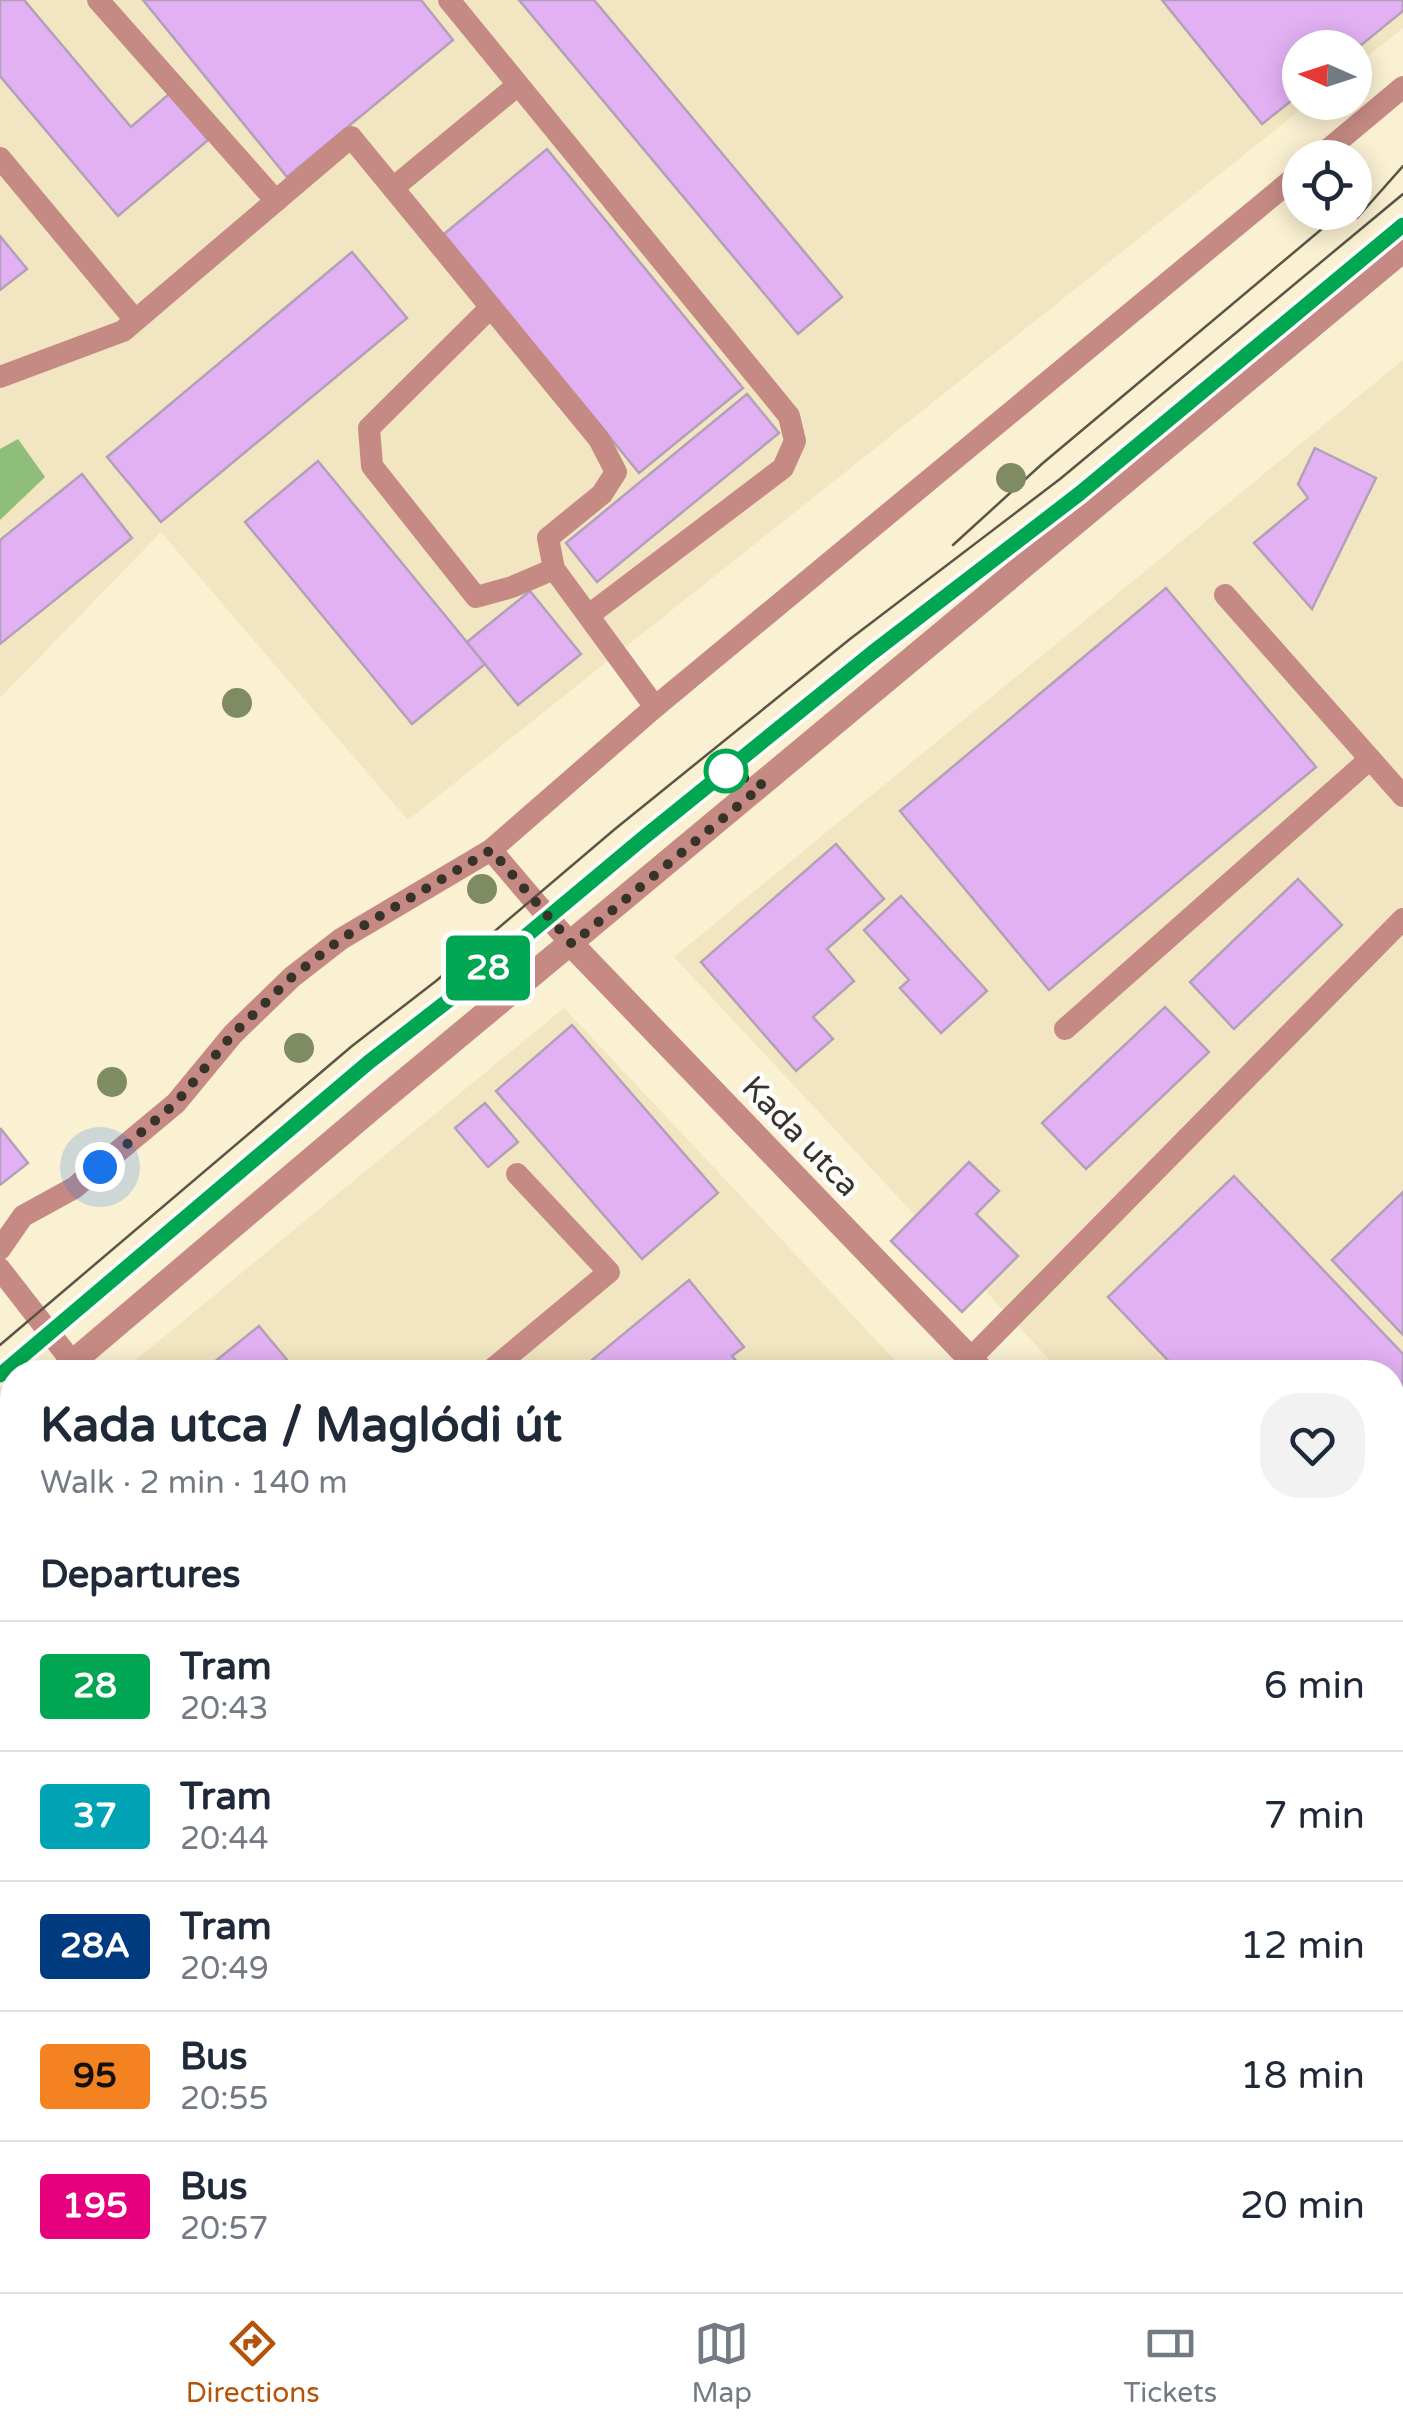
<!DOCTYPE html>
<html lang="en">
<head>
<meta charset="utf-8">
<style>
	body { margin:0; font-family:"Varela Round",sans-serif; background:#f2f2f3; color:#1f2937; height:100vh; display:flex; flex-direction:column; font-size:38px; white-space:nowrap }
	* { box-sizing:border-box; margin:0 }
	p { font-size:32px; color:#747a83 }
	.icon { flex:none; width:55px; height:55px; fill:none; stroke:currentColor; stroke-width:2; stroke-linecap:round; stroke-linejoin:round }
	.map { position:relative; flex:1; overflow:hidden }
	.details { position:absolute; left:0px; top:1360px; width:1405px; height:932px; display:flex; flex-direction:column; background:#fff; border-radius:40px 40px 0 0; box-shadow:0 5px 25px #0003 }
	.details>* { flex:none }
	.badge { padding:0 20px; border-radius:8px; font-size:35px; line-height:65px }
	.needle { width:65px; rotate:273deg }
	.tools { position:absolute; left:1282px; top:30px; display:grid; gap:20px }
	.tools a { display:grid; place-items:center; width:90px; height:90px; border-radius:50%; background:#fff; box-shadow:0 5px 25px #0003; font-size:50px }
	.you { position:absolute; width:50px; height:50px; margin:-25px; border:8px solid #fff; border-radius:50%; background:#1a73e8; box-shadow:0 0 0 15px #1a73e833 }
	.map>.badge { position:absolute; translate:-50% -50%; box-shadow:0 0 0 5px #fff }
	h2 { padding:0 40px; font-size:38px; line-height:90px }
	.round { display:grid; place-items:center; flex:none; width:105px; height:105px; border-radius:40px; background:#f2f2f3 }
	.overview { display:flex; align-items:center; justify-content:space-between; height:170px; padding:0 40px }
	h1 { font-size:48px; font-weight:700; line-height:75px }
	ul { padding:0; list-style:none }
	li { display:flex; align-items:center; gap:30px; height:130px; padding:0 40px; border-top:2px solid #e0e1e3 }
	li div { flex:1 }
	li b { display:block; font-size:38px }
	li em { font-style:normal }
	li .badge { min-width:110px; font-weight:700; text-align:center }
	.tabs { display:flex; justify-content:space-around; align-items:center; height:140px; border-top:2px solid #e0e1e3; background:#fff; font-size:28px; color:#747a83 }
	.tabs a { display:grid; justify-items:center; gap:5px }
	.tabs .on { color:#b45309 }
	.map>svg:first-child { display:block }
	.built { fill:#f2e5c1 }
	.forest { fill:#8fbe7b }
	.building { fill:#e2b1f3; stroke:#b2a0b8; stroke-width:2.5 }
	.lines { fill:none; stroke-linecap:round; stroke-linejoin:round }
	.service { stroke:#c68a84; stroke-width:22 }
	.tertiary { stroke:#c68a84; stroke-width:25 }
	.tram { stroke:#5b5547; stroke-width:2.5 }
	.tree { fill:#7f8b63 }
	.line-casing { stroke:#fff; stroke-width:22 }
	.line { stroke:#00a651; stroke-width:15 }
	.walk { stroke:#373328; stroke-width:10; stroke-dasharray:0 18 }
	.stop-dot { fill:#fff; stroke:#00a651; stroke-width:5 }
	.labels { text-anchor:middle; stroke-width:9; stroke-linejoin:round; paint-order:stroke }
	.street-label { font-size:32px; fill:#373328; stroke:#fdfdfd }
</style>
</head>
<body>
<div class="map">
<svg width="1403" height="2292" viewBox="0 0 1403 2292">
	<rect width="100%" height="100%" fill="#faf0d2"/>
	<g class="built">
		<polygon points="0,0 1403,0 1403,28 1355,66 1355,48 1300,48 1300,102 1309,103 408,820 161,532 0,698"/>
		<polygon points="1403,360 1403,1740 1392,1729 1392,1372 1061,1372 674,957"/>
		<polygon points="564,1008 906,1372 121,1372"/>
		<polygon points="12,1462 12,2280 1392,2280 1393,1892 1403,1903 1403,2292 0,2292 0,1472"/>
	</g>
	<polygon class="forest" points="18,439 45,477 0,520 0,449"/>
	<g class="building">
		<polygon points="0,0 24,0 131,127 169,94 208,140 118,216 0,76"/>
		<polygon points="143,0 421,0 453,40 287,177"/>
		<polygon points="519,0 594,0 842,297 798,334"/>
		<polygon points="1162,0 1403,0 1403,11 1355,50 1300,48 1300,94 1262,124"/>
		<polygon points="547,149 743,388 639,473 444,234"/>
		<polygon points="0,236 27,269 0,290"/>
		<polygon points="352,252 407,318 161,522 107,457"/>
		<polygon points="747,394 779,433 597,582 566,543"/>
		<polygon points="1315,448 1376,478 1312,609 1254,543 1308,498 1298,484"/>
		<polygon points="318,461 485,664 412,724 245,522"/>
		<polygon points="82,474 132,538 0,644 0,540"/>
		<polygon points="1166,588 1316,767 1049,990 900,811"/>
		<polygon points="530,591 581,654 518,705 467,642"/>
		<polygon points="836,844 884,899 827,949 854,981 813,1017 833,1039 796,1071 701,962"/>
		<polygon points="1298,879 1342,925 1234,1029 1190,982"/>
		<polygon points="901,896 987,991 941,1033 900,988 909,980 864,930"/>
		<polygon points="1165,1007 1209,1052 1086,1169 1042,1123"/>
		<polygon points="572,1025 718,1193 642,1259 496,1091"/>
		<polygon points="485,1103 518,1142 488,1167 455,1128"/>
		<polygon points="1,1129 28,1163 0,1185 0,1130"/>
		<polygon points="969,1162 999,1191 976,1214 1018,1256 962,1312 891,1241"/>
		<polygon points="1234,1176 1403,1354 1403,1608 1392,1597 1392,1372 1179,1372 1108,1297"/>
		<polygon points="1403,1192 1403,1335 1332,1260"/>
		<polygon points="689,1280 744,1347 732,1356 746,1372 584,1372 581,1369"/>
		<polygon points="259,1326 297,1372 202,1372"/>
		<polygon points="12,1514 12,1554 0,1564 0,1525"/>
		<polygon points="0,1641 12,1656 12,1679 0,1690"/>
		<polygon points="12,1852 12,2280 32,2280 17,2292 0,2292 0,1862"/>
		<polygon points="1392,1902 1403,1914 1403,2024 1392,2012"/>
		<polygon points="230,2280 400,2280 409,2292 239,2292"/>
		<polygon points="549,2280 825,2280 835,2292 559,2292"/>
		<polygon points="910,2280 989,2280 996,2292 917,2292"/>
	</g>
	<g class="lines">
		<g class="service">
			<polyline points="98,0 276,201"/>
			<polyline points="449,0 789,416 795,441 783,468 589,615"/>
			<polyline points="0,158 135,320"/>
			<polyline points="1318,158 1403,87"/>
			<polyline points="393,188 518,85"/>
			<polyline points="491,307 369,428 372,466 476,597 512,587 554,569"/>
			<polyline points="0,377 123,331 351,137 599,439 616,472 602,494 548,538 554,569 655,707"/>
			<polyline points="1225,595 1403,796"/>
			<polyline points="491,850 571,944"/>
			<polyline points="1065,1029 1370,759"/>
			<polyline points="0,1249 23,1216 74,1188 176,1103 233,1034 292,977 341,939 491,850 655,707 1300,173"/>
			<polyline points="0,1269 73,1363"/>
			<polyline points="970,1359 1403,919"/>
			<polyline points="489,1372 609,1272 517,1174"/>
			<polyline points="12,1727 12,1730"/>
			<polyline points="0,1782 12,1772"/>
			<polyline points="484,2280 494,2292"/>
			<polyline points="1083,2280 1088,2292"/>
			<polyline points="1119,2292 1134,2280"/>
		</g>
		<g class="tertiary">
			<polyline points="571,944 983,1372"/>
			<polyline points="61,1372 372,1108 1403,250"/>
			<polyline points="0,1421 12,1411"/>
			<polyline points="1392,1802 1403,1813"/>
		</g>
		<g class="tram">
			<polyline points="1357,218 1403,166"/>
			<polyline points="953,545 1043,463 1342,212"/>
			<polyline points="0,1345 352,1046 436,981 615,829 850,639 1060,479 1403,194"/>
			<polyline points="0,1375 369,1062 455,996 615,861 872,653 1079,495 1403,226"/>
		</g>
	</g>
	<g class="tree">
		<circle cx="1011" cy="478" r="15"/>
		<circle cx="237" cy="703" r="15"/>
		<circle cx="482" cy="889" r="15"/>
		<circle cx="299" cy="1048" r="15"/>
		<circle cx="112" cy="1082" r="15"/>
	</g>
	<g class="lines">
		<defs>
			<polyline id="line" points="0,1375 369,1062 454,996 642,839 872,653 1079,494 1403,225"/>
		</defs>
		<use href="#line" class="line-casing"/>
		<use href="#line" class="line"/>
		<polyline class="walk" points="100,1167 176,1103 233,1034 292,977 341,939 491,850 572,944 763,785 726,771"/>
	</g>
	<circle class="stop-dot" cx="726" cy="771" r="20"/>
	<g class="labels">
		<g class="street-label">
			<text transform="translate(801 1136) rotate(46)" y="11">Kada utca</text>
		</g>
	</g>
</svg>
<div class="tools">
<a><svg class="needle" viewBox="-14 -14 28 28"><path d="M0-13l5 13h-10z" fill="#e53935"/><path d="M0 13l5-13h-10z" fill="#747a83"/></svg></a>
<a><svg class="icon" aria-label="locate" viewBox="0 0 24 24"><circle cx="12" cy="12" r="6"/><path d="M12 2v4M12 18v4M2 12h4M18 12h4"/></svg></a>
</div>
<div class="you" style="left:100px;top:1167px"></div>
<b class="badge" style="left:488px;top:968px;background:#00a651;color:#fff">28</b>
<section class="details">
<div class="overview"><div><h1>Kada utca / Maglódi út</h1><p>Walk · 2 min · 140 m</p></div><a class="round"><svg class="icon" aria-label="heart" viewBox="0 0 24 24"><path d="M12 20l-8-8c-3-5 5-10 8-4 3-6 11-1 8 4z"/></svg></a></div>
<h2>Departures</h2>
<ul>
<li><span class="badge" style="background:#00a651;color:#fff">28</span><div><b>Tram</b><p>20:43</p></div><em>6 min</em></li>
<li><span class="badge" style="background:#00a3b4;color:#fff">37</span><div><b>Tram</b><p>20:44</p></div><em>7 min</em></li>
<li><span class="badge" style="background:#003b80;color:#fff">28A</span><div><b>Tram</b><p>20:49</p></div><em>12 min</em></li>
<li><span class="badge" style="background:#f58220;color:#111">95</span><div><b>Bus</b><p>20:55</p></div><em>18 min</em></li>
<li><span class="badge" style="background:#e6007e;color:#fff">195</span><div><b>Bus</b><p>20:57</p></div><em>20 min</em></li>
</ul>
</section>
</div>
<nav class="tabs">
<a class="on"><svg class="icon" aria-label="directions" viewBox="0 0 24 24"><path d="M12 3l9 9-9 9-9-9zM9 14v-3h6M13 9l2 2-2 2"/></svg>Directions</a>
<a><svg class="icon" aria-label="map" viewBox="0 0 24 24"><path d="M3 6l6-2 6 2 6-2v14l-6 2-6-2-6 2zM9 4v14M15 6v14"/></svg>Map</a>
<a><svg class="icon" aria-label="tickets" viewBox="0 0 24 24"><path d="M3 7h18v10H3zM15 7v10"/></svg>Tickets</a>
</nav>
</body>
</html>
